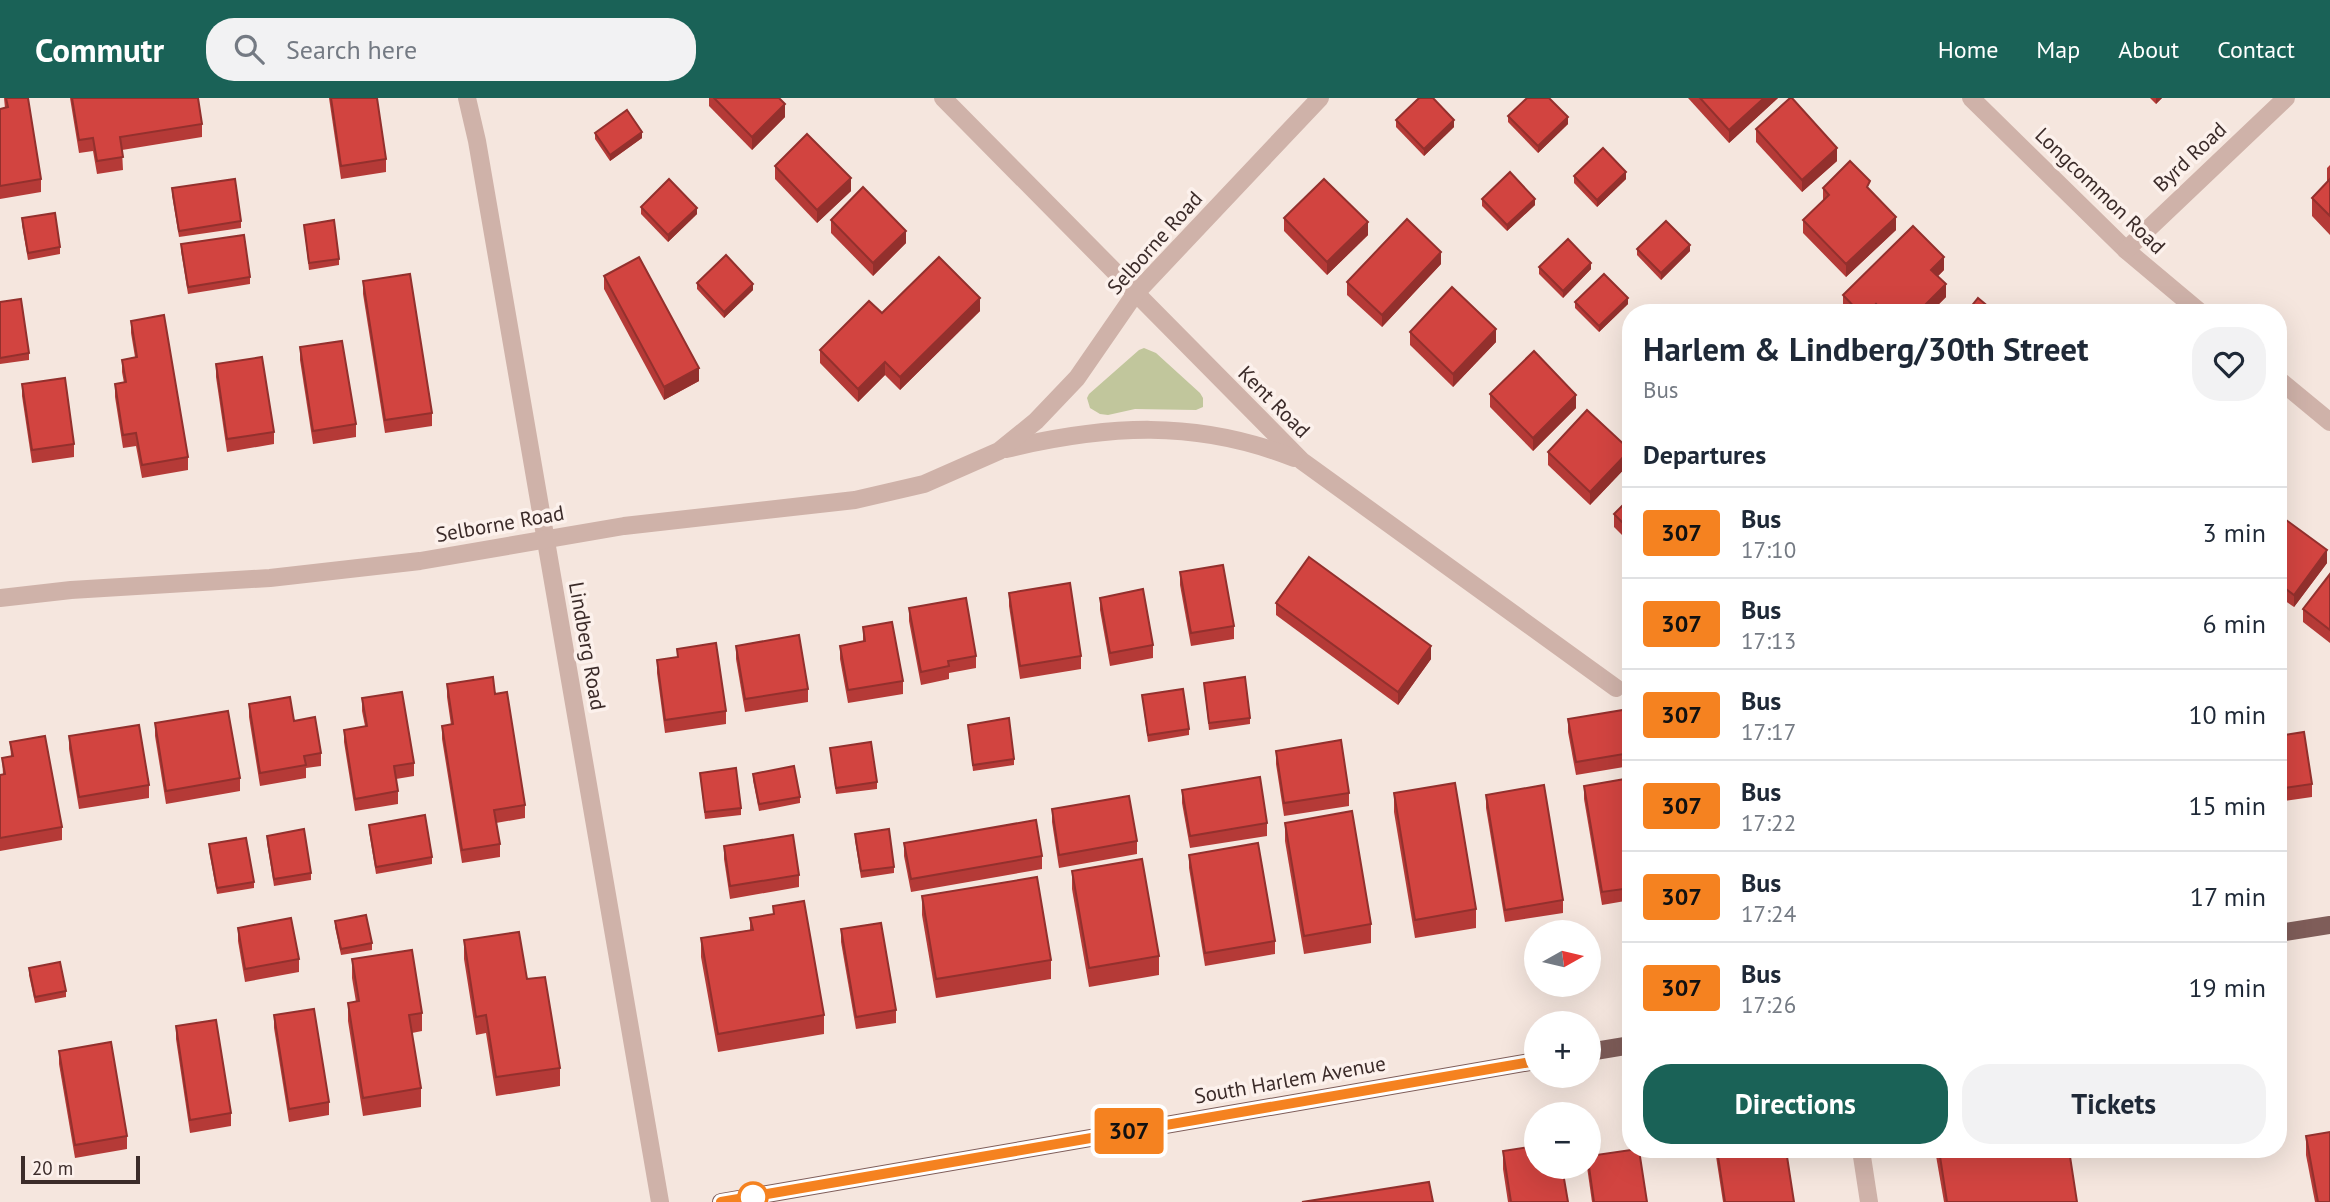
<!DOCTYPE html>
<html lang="en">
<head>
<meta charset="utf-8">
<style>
	body { margin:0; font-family:"PT Sans",sans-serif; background:#f2f2f3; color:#1f2937; height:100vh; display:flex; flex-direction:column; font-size:26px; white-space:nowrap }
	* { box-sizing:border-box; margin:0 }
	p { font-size:23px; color:#747a83 }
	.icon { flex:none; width:38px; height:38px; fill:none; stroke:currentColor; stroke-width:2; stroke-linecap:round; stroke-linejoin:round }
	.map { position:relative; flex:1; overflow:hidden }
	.panel { position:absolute; left:1622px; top:206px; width:665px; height:854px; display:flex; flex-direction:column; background:#fff; border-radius:28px; box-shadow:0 7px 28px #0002 }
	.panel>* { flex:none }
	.badge { padding:0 14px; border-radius:5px; font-size:24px; line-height:46px }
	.needle { width:46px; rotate:82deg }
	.tools { position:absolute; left:1524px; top:822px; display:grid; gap:14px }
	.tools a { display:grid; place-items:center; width:77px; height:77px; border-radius:50%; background:#fff; box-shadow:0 7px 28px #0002; font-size:35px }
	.scale { position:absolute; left:21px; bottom:18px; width:119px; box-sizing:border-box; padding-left:7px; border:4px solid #3b2b29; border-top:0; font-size:19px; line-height:24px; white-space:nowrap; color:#3b2b29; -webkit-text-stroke:5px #fcf1ec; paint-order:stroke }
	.map>.badge { position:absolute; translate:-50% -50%; box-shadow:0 0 0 4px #fff }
	h2 { padding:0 21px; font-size:26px; line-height:63px }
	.round { display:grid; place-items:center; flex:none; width:74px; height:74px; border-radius:28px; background:#f2f2f3 }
	.summary { display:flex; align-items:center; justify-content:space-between; height:119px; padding:0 21px }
	h1 { font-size:33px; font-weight:700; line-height:52px }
	.button { display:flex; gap:14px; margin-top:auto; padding:14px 21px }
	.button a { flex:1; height:80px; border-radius:28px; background:#1a6257; color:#fff; font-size:28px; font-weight:700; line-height:80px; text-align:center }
	.button a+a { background:#f2f2f3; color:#1f2937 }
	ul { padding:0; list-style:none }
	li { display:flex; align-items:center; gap:21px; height:91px; padding:0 21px; border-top:2px solid #e0e1e3 }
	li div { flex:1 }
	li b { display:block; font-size:26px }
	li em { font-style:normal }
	li .badge { min-width:77px; font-weight:700; text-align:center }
	header { display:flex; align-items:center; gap:42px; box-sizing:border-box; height:98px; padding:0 35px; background:#1a6257; color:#fff }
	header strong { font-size:33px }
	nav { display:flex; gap:38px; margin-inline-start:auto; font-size:24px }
	.search { width:490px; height:63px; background:#f2f2f3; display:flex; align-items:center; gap:18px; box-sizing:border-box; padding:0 24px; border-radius:28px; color:#747a83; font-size:26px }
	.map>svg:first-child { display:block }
	.green { fill:#c1c69c }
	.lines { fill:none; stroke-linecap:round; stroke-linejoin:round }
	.minor { stroke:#cfb2a9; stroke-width:18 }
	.major { stroke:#7f5d59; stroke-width:18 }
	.wall { fill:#b53a37 }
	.shaded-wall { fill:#93302d }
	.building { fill:#d24440; stroke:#93302d; stroke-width:2 }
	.line-casing { stroke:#fff; stroke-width:16 }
	.line { stroke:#f58220; stroke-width:10 }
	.stop-dot { fill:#fff; stroke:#f58220; stroke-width:3.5 }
	.labels { text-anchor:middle; stroke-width:7; stroke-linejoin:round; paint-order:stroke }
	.street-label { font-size:21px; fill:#3b2b29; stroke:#fcf1ec }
</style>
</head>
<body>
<header>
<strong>Commutr</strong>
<div class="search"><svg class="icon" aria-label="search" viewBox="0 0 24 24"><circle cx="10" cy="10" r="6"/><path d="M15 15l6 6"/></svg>Search here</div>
<nav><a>Home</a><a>Map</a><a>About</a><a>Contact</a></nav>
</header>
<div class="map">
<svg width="2330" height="1104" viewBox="0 0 2330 1104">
	<rect width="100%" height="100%" fill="#f5e6de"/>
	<polygon class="green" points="1144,250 1156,255 1200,295 1203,300 1203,309 1196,312 1135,311 1108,317 1100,316 1090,310 1087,300 1089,296 1139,252"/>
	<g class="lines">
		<g class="minor">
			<polyline points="467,0 477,43 660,1104"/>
			<polyline points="943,0 1302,363 1616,590"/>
			<polyline points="1971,0 2126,152 2201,215"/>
			<polyline points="2126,152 2286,0"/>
			<polyline points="2278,281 2330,324"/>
			<path d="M 1006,351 C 1107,327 1195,321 1294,360"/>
			<polyline points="0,500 71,492 270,480 420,463 624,428 855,402 924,386 999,353 1036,323 1077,280 1135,196 1320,0"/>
			<polyline points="1861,1052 1869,1104"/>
		</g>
		<g class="major">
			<polyline points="2278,835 2330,827"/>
			<polyline points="1589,954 1631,947"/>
			<polyline points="721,1104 1536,963"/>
		</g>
	</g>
	<g class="wall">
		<polygon points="4,0 28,0 41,81 41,94 0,101 0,11 5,10"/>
		<polygon points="70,0 198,0 202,26 202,39 122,52 123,72 97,76 93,53 79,55"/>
		<polygon points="329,0 377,0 386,61 386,74 341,81"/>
		<polygon points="709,0 779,0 785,19 752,52 709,8"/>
		<polygon points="1688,0 1778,0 1729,45"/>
		<polygon points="2150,0 2162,0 2156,6"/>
		<polygon points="1508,18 1568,26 1538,55 1508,24"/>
		<polygon points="1396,22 1454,29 1424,58 1396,29"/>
		<polygon points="1756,31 1837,63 1802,94 1756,44"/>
		<polygon points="595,35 642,40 610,63 595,41"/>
		<polygon points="2330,67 2330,137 2312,118 2312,100 2327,84 2327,70"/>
		<polygon points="775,68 851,93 817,125 775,81"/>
		<polygon points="1574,78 1626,81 1597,109 1574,85"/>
		<polygon points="172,90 241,123 241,130 179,139 172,97"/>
		<polygon points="1823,90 1870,92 1896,132 1846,179 1803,135 1803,122 1823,103"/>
		<polygon points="1482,101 1535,107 1507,133 1482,108"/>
		<polygon points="641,109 697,116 668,144 641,116"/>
		<polygon points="22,120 60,149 60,156 28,162 22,127"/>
		<polygon points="1284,120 1368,137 1327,177 1284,133"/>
		<polygon points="831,122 906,145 873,178 831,135"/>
		<polygon points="304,127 339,161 339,167 309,172"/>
		<polygon points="181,146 250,179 250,186 188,196 181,153"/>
		<polygon points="1637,151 1690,153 1661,182 1637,157"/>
		<polygon points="1441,166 1382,229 1347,197 1347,184"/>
		<polygon points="1539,169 1591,171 1563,200 1539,176"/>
		<polygon points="1944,172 1938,178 1946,199 1930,215 1847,215 1843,210 1843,197"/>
		<polygon points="604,178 699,283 664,302 604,191"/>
		<polygon points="363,183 432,315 432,328 385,335 363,196"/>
		<polygon points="697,185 753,192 724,220 697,191"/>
		<polygon points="0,204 29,255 29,262 0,266"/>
		<polygon points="1575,204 1628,206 1599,234 1575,210"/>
		<polygon points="980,213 900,292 885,277 858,304 820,265 820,252 882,215"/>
		<polygon points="131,223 188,359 188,372 142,380 136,348 123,350 115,299 115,286 124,285 122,274 122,262 135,259 131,235"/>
		<polygon points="1410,234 1496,244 1453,289 1410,247"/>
		<polygon points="300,249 356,326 356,339 313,346 300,262"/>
		<polygon points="216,266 274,334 274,346 227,354 216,279"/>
		<polygon points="22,286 74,346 74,359 32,365 22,298"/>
		<polygon points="1490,296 1576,310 1533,353 1490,309"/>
		<polygon points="1548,354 1630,365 1590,407 1548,367"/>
		<polygon points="1631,399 1631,446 1614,429 1614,416"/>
		<polygon points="2278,416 2327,465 2294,509 2278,498"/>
		<polygon points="1180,474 1234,528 1234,541 1191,548 1180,487"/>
		<polygon points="2330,476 2330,545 2303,524 2303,511"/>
		<polygon points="1009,495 1081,558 1081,571 1020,581 1009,508"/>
		<polygon points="1100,500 1153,547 1153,560 1110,568 1100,512"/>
		<polygon points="1276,505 1431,561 1398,607 1276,517"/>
		<polygon points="909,510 976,558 976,570 949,575 949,581 921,587 909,523"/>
		<polygon points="863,529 903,583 903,596 848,605 840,561 840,548 863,543"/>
		<polygon points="736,548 808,591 808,604 745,614 736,561"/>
		<polygon points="677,551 726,613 726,626 665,635 657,575 657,562 677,559"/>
		<polygon points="1204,585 1250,620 1250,626 1209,632"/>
		<polygon points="447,586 495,596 525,707 525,720 496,725 500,746 500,759 462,765 442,641 442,628 451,627 447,599"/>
		<polygon points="1142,597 1189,631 1189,637 1148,644"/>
		<polygon points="362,600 414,665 414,678 396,681 398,693 398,706 355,713 344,644 344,632 365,628 362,613"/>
		<polygon points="249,606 294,623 321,655 321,668 306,670 306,680 260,688 249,619"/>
		<polygon points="1568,621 1630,655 1630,668 1576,677 1568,634"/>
		<polygon points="155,625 240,680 240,693 166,706 155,638"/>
		<polygon points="968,627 1014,661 1014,667 973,673"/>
		<polygon points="69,638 149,687 149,700 79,711 69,651"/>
		<polygon points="2278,638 2312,686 2312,699 2278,704"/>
		<polygon points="10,644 62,729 62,742 0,753 0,677 3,676 2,660 11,658"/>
		<polygon points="830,650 877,684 877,691 836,696"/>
		<polygon points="1276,653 1349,695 1349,708 1284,718 1276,666"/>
		<polygon points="700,675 741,710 741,717 705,721"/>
		<polygon points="753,676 800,699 800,705 759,713 753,682"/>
		<polygon points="1584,688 1631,717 1631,802 1602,807 1584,701"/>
		<polygon points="1182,692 1267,725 1267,738 1190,750 1182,705"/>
		<polygon points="1394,695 1476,811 1476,830 1415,840 1394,714"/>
		<polygon points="1486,697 1563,802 1563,815 1505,824 1486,710"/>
		<polygon points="1052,711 1137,743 1137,756 1059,770 1052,724"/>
		<polygon points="1285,725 1371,826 1371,845 1304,856 1285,743"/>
		<polygon points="369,727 432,759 432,766 376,776 369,733"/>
		<polygon points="855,736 894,769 894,775 861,780 855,742"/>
		<polygon points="267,738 311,775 311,782 274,788 267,745"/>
		<polygon points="904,745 1042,758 1042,771 911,794 904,758"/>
		<polygon points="209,746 254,784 254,790 217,796 209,753"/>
		<polygon points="724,748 799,777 799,789 730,801 724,761"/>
		<polygon points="1189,757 1275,843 1275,856 1205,868 1189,770"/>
		<polygon points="1072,773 1159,858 1159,877 1089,889 1072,791"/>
		<polygon points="922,798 1051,862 1051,881 936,900 922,817"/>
		<polygon points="773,808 824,917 824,936 718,954 701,859 701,840 750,832 750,820 773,816"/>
		<polygon points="335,823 372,845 372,852 341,857 335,829"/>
		<polygon points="238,830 299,861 299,874 245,884 238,843"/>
		<polygon points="841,831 896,912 896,925 856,931 841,844"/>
		<polygon points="464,842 527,881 560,970 560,988 496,998 486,935 476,937 464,861"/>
		<polygon points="352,861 422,915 422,933 412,935 421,990 421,1009 363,1018 348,923 348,905 356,904 352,880"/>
		<polygon points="29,870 66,893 66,899 35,905 29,877"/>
		<polygon points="274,917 329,1004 329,1017 289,1024 274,930"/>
		<polygon points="176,928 231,1015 231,1028 190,1035 176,941"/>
		<polygon points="59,953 127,1038 127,1051 75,1060 59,966"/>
		<polygon points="2306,1038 2330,1104 2315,1104 2306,1057"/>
		<polygon points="1715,1052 1786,1052 1794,1104 1723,1104"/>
		<polygon points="1935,1052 2069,1052 2077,1104 1944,1104"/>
		<polygon points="1503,1053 1568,1104 1508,1104 1503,1071"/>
		<polygon points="1587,1069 1589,1069 1647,1104 1592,1104"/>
	</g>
	<g class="shaded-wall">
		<polygon points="1764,0 1778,0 1729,45 1729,32"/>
		<polygon points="2156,0 2162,0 2156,6"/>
		<polygon points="785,6 785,19 752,52 752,39"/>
		<polygon points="1568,19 1568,26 1538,55 1538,48"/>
		<polygon points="1454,22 1454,29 1424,58 1424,51"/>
		<polygon points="642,34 642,40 610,63 610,57"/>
		<polygon points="1837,50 1837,63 1802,94 1802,82"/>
		<polygon points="1626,74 1626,81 1597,109 1597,102"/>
		<polygon points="851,80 851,93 817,125 817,112"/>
		<polygon points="1535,101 1535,107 1507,133 1507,127"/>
		<polygon points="697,110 697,116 668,144 668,137"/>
		<polygon points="1896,119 1896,132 1846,179 1846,166"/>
		<polygon points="1368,124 1368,137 1327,177 1327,164"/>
		<polygon points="906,133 906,145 873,178 873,165"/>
		<polygon points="1690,147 1690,153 1661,182 1661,175"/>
		<polygon points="1441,154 1441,166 1382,229 1382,217"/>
		<polygon points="1944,159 1944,172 1931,185 1931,172"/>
		<polygon points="1591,165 1591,171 1563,200 1563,193"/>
		<polygon points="753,186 753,192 724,220 724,214"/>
		<polygon points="1946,186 1946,199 1930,215 1917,215"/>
		<polygon points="980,200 980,213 900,292 900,279"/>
		<polygon points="1628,200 1628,206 1599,234 1599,228"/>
		<polygon points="1876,206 1876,215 1867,215"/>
		<polygon points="1496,231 1496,244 1453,289 1453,276"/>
		<polygon points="885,264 885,277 858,304 858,291"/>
		<polygon points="699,270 699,283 664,302 664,289"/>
		<polygon points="1576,297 1576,310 1533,353 1533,340"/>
		<polygon points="1630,352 1630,365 1590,407 1590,394"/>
		<polygon points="2327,452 2327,465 2294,509 2294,497"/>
		<polygon points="1431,548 1431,561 1398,607 1398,594"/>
	</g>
	<g class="building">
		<polygon points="6,0 28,0 41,81 0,88 0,11 8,9"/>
		<polygon points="72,0 198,0 202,26 120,39 123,59 97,63 93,40 79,42"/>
		<polygon points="331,0 377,0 386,61 341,68"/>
		<polygon points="714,0 779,0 785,6 752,39"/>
		<polygon points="1419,0 1433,0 1454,22 1424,51 1396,22"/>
		<polygon points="1527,0 1549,0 1568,19 1538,48 1508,18"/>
		<polygon points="1700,0 1764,0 1729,32"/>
		<polygon points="1790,0 1792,0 1837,50 1802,82 1756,31"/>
		<polygon points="627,12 642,34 610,57 595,35"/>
		<polygon points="807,36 851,80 817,112 775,68"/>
		<polygon points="1603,50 1626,74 1597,102 1574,78"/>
		<polygon points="1850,63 1870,83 1867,89 1896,119 1846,166 1803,122 1829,97 1823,90"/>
		<polygon points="1510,74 1535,101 1507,127 1482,101"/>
		<polygon points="235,81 241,123 179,133 172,90"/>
		<polygon points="669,81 697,110 668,137 641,109"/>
		<polygon points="1324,81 1368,124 1327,164 1284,120"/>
		<polygon points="2330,81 2330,118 2312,100"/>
		<polygon points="863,89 906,133 873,165 831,122"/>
		<polygon points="55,115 60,149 28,155 22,120"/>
		<polygon points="1407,121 1441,154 1382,217 1347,184"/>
		<polygon points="334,122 339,161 309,165 304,127"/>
		<polygon points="1666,123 1690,147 1661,175 1637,151"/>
		<polygon points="1913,128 1944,159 1931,172 1946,186 1917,215 1885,215 1876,206 1867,215 1860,215 1843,197"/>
		<polygon points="244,137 250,179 188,189 181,146"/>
		<polygon points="1568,141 1591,165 1563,193 1539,169"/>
		<polygon points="726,157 753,186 724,214 697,185"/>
		<polygon points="639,159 699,270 664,289 604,178"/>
		<polygon points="939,159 980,200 900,279 885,264 858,291 820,252 869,203 882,215"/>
		<polygon points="410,176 432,315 385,322 363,183"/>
		<polygon points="1604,176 1628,200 1599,228 1575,204"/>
		<polygon points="1452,189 1496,231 1453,276 1410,234"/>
		<polygon points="1978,200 1996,215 1966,215"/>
		<polygon points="21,201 29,255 0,260 0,204"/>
		<polygon points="164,217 188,359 142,367 136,335 123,337 115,286 126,284 122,262 137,259 131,223"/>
		<polygon points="342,243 356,326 313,333 300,249"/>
		<polygon points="1534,253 1576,297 1533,340 1490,296"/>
		<polygon points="262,259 274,334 227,341 216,266"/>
		<polygon points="65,280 74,346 32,352 22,286"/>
		<polygon points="1587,312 1630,352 1590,394 1548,354"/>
		<polygon points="1631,399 1631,433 1614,416"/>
		<polygon points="2278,416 2327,452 2294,497 2278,485"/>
		<polygon points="1309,459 1431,548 1398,594 1276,505"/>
		<polygon points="1223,467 1234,528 1191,535 1180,474"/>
		<polygon points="2330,476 2330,532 2303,511"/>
		<polygon points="1070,485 1081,558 1020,568 1009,495"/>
		<polygon points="1143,491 1153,547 1110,555 1100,500"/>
		<polygon points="966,500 976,558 948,563 949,568 921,574 909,510"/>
		<polygon points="892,524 903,583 848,592 840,548 865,543 863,529"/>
		<polygon points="799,537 808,591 745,601 736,548"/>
		<polygon points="716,545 726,613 665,622 657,562 678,559 677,551"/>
		<polygon points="493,579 495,596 507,594 525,707 494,712 500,746 462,752 442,628 453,626 447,586"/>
		<polygon points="1245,579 1250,620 1209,625 1204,585"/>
		<polygon points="1183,591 1189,631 1148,637 1142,597"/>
		<polygon points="402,594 414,665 394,668 398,693 355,701 344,632 367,628 362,600"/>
		<polygon points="290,599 294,623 315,619 321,655 304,658 306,667 260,675 249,606"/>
		<polygon points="1623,612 1630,655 1576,664 1568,621"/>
		<polygon points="228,613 240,680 166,693 155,625"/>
		<polygon points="1009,620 1014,661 973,667 968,627"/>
		<polygon points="139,627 149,687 79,699 69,638"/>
		<polygon points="2304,634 2312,686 2278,691 2278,638"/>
		<polygon points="45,638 62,729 0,740 0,677 5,676 2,660 13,658 10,644"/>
		<polygon points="1341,642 1349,695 1284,705 1276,653"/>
		<polygon points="871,644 877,684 836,690 830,650"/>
		<polygon points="794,668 800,699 759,706 753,676"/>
		<polygon points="736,670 741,710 705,714 700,675"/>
		<polygon points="1260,679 1267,725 1190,738 1182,692"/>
		<polygon points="1625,681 1631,717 1631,790 1602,794 1584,688"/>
		<polygon points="1455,685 1476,811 1415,822 1394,695"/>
		<polygon points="1544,687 1563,802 1505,812 1486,697"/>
		<polygon points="1129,698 1137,743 1059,757 1052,711"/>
		<polygon points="1352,713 1371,826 1304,838 1285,725"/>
		<polygon points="425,717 432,759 376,769 369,727"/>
		<polygon points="1036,722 1042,758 911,781 904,745"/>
		<polygon points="304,731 311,775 274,781 267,738"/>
		<polygon points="889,731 894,769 861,773 855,736"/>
		<polygon points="793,737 799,777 730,788 724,748"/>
		<polygon points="246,740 254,784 217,790 209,746"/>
		<polygon points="1258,745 1275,843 1205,855 1189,757"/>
		<polygon points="1142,761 1159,858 1089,870 1072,773"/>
		<polygon points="1037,779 1051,862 936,881 922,798"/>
		<polygon points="804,803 824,917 718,936 701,840 753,832 750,820 774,816 773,808"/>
		<polygon points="366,817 372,845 341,851 335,823"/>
		<polygon points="291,820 299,861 245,871 238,830"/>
		<polygon points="881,825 896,912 856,919 841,831"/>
		<polygon points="519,834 527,881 545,879 560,970 496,979 486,917 476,919 464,842"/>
		<polygon points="412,852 422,915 409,917 421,990 363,1000 348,905 359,903 352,861"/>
		<polygon points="60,864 66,893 35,899 29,870"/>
		<polygon points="314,911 329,1004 289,1011 274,917"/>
		<polygon points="216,922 231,1015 190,1022 176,928"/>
		<polygon points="111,944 127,1038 75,1047 59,953"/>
		<polygon points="2330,1034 2330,1104 2318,1104 2306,1038"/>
		<polygon points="1536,1048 1536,1069 1562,1069 1568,1104 1511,1104 1503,1053"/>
		<polygon points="1631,1052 1639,1052 1647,1104 1594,1104 1589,1069 1589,1058"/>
		<polygon points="1717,1052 1786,1052 1794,1104 1725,1104"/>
		<polygon points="1939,1052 2069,1052 2077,1104 1947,1104"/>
		<polygon points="1429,1084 1433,1104 1302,1104"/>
	</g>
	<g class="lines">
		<defs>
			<polyline id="line" points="721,1104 1536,963"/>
		</defs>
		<use href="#line" class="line-casing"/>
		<use href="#line" class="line"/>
	</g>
	<circle class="stop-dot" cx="753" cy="1099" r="14"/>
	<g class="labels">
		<g class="street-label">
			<text transform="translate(2190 59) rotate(-43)" y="7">Byrd Road</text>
			<text transform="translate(2100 93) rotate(44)" y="7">Longcommon Road</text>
			<text transform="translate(1155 145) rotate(-48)" y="7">Selborne Road</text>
			<text transform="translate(1274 304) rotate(45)" y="7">Kent Road</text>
			<text transform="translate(500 426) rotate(-10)" y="7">Selborne Road</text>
			<text transform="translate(587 548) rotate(80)" y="7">Lindberg Road</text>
			<text transform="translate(1290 982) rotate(-10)" y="7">South Harlem Avenue</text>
		</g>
	</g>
</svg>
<div class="tools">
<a><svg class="needle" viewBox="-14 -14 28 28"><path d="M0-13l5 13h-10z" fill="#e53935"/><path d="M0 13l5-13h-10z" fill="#747a83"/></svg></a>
<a>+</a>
<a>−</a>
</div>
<div class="scale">20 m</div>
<b class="badge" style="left:1129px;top:1033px;background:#f58220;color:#111">307</b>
<section class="panel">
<div class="summary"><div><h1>Harlem &amp; Lindberg/30th Street</h1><p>Bus</p></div><a class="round"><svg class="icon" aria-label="heart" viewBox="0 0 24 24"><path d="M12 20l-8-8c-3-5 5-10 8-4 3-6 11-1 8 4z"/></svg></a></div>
<h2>Departures</h2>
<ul>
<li><span class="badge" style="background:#f58220;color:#111">307</span><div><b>Bus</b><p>17:10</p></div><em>3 min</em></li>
<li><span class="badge" style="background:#f58220;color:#111">307</span><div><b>Bus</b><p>17:13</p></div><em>6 min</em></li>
<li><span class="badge" style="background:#f58220;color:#111">307</span><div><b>Bus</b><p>17:17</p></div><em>10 min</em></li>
<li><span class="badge" style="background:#f58220;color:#111">307</span><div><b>Bus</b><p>17:22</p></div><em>15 min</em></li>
<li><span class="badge" style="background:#f58220;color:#111">307</span><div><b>Bus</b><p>17:24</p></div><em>17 min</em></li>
<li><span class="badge" style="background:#f58220;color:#111">307</span><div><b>Bus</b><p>17:26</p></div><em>19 min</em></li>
</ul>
<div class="button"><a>Directions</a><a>Tickets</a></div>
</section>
</div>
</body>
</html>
